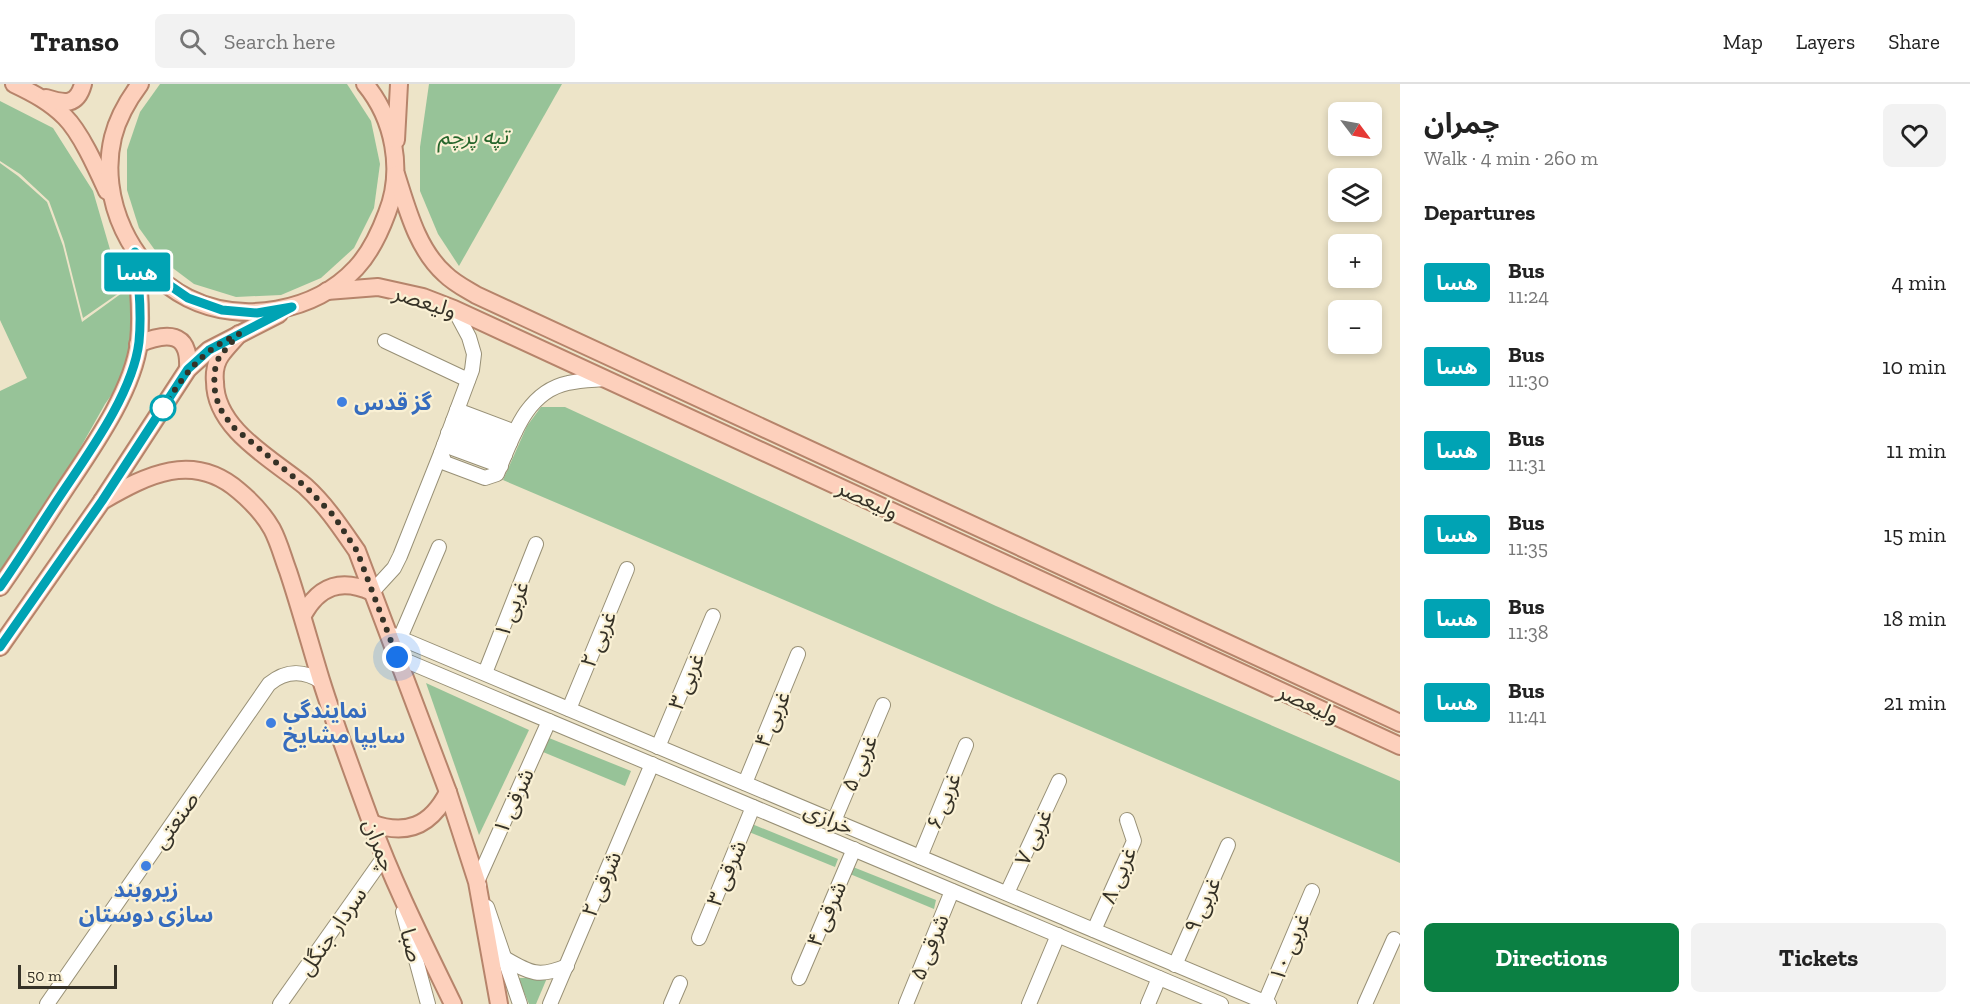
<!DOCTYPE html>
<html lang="en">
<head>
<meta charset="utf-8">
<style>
	body { margin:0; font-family:"Zilla Slab","Noto Sans Arabic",serif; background:#f2f2f2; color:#222; height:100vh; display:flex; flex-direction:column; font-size:22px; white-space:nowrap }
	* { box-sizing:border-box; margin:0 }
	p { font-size:20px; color:#767676 }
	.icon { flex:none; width:33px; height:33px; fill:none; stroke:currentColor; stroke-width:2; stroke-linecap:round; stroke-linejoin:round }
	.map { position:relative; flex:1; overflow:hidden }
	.side { display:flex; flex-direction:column; background:#fff; width:570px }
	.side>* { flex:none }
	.badge { padding:0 12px; border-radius:4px; font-size:21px; line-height:39px }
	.needle { width:39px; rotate:122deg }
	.fabs { position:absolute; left:1328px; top:18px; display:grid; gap:12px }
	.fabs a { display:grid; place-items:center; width:54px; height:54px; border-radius:9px; background:#fff; box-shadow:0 3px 9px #0003; font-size:30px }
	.scale { position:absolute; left:18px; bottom:15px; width:99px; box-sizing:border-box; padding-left:6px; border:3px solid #363227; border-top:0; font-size:16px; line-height:21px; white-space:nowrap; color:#363227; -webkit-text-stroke:4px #faf1d5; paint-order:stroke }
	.you { position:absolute; width:30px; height:30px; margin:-15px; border:4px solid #fff; border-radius:50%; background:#1a73e8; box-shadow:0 0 0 9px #1a73e833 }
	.map>.badge { position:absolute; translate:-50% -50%; box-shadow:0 0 0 3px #fff }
	h2 { padding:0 24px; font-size:22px; line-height:54px }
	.round { display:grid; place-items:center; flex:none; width:63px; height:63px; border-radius:9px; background:#f2f2f2 }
	.head { display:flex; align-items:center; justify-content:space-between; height:102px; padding:0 24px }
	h1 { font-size:28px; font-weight:700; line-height:45px }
	.cta { display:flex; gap:12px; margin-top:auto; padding:12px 24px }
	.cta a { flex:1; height:69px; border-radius:9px; background:#0b8043; color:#fff; font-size:24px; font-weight:700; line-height:69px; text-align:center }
	.cta a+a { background:#f2f2f2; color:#222 }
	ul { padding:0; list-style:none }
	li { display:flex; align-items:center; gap:18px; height:84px; padding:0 24px }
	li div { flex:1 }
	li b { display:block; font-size:22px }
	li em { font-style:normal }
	li .badge { min-width:66px; font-weight:700; text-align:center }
	header { display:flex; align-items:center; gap:36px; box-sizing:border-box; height:84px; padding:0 30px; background:#fff; border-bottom:2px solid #e0e0e0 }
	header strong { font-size:28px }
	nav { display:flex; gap:33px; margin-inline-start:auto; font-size:21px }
	.search { width:420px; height:54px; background:#f2f2f2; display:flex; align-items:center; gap:15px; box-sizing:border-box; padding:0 21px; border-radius:9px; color:#767676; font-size:22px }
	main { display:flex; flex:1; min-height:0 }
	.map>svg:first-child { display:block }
	.green { fill:#97c398 }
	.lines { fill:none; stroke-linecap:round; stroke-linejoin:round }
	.minor-casing { stroke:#989076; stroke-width:16 }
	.major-casing { stroke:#b6846b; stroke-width:20 }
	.minor { stroke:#fff; stroke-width:14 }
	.major { stroke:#fdd0bc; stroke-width:16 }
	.line-casing { stroke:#fff; stroke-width:14 }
	.line { stroke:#00a3b4; stroke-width:9 }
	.walk { stroke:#363227; stroke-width:6; stroke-dasharray:0 10.8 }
	.shop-dot { fill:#3f7fe0; stroke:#faf1d5; stroke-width:2 }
	.stop-dot { fill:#fff; stroke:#00a3b4; stroke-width:3 }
	.labels { text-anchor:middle; stroke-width:4.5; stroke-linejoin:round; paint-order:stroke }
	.park-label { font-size:22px; font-style:italic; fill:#27662c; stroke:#faf1d5 }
	.street-label { font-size:22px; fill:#363227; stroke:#faf1d5 }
	.shop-label { font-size:22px; font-weight:bold; fill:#366cbe; stroke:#faf1d5; text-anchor:start }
</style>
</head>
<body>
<header>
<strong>Transo</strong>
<div class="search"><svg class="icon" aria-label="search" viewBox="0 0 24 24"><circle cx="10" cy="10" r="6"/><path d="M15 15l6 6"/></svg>Search here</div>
<nav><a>Map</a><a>Layers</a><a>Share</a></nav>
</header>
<main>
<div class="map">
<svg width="1400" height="920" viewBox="0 0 1400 920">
	<rect width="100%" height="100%" fill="#ede4c8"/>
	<g class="green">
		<polygon points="160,0 347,0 371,37 380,80 374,124 354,164 321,194 281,211 236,213 194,200 162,176 139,144 127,106 127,66 140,28"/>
		<polygon points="429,0 562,0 459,182 438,150 420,107 420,63"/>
		<polygon points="0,17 53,44 93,107 116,186 134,189 132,200 83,234 64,158 49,117 20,90 0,77"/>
		<polygon points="0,79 18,92 47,118 63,162 82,238 133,201 133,265 120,299 105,320 69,384 0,489 0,307 27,294 0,236"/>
		<polygon points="541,323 565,323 996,522 1400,697 1400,779 503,396 527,342"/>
		<polygon points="426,599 529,646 479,751"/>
		<polygon points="549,654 631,687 625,702 543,668"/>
		<polygon points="752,740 838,775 835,783 749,748"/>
		<polygon points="853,783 936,816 934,825 850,790"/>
		<polygon points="518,894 547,894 536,920 529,920"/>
	</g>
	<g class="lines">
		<defs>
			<g id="minor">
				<path d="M 454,225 L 469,253 L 474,270 L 472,286 L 441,369 L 445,379 L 485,394 L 497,390 C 512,355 525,308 568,299 C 580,296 593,296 605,295"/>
				<polyline points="385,257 468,296"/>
				<polyline points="457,326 515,348"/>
				<polyline points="453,337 510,359"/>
				<polyline points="448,349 505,371"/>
				<polyline points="444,361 501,382"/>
				<polyline points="372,508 394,484 400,472 441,369"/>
				<polyline points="388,549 1269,920"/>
				<polyline points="400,554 439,463"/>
				<polyline points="397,573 1221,920"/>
				<polyline points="485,589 536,460"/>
				<polyline points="569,625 627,485"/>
				<polyline points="658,663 713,532"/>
				<polyline points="745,699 798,570"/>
				<polyline points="834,737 883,621"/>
				<polyline points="920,773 966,661"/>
				<polyline points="479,802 477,798 549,637"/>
				<polyline points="1007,809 1059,697"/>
				<polyline points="487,823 520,920"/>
				<polyline points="403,828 428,920"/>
				<polyline points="1094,846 1134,757 1127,736"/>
				<polyline points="699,854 753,723"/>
				<path d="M 506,875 C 530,889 539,894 567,882"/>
				<polyline points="1175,881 1228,761"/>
				<polyline points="799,894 854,765"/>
				<polyline points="1265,918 1312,807"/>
				<path d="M 47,920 L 269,600 C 286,586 304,586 322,598"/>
				<polyline points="280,920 384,773"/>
				<polyline points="550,920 652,680"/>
				<polyline points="671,920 680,899"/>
				<polyline points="906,920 952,807"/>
				<polyline points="1029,920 1058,851"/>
				<polyline points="1148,920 1159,894"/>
				<polyline points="1365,920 1394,855"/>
			</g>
			<g id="major">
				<path d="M 14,0 C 33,9 50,18 65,33 C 81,49 97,85 107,107"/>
				<path d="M 140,0 C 128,16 118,33 113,53 C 98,115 131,185 188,214 C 242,241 315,228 356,184 C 371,168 380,148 387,129 C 404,86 394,35 365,0"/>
				<path d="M 46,14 C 65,20 77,22 83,0"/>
				<polyline points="396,56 399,0"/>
				<path d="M 396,90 C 407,124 417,165 445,190 C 454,199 466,205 476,211 L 1400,639"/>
				<polyline points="327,207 378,203 423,213 454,225 1400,662"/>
				<path d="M 239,250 C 233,257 226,264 221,271 C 216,278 214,289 215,298 C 215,345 272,375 305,402 C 326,421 341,444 357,467 L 448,708 L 477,798 L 499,920"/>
				<path d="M 138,260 C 167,248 190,247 188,285"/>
				<path d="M 102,417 C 147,391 193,367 239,407 C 251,417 264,431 272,445 C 279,458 283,474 288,487 C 300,523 310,560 321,596 C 336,644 354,691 371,738 C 394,801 424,860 453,920"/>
				<path d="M 0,503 C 22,472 42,440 63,408 C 90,367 133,308 139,258 C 142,228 139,198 135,168"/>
				<path d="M 303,531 C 319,502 341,494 372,508"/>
				<polyline points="0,563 102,417 188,285 209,266 279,230"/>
				<path d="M 371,739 C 406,752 431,742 448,708"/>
			</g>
		</defs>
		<use href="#minor" class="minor-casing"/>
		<use href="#major" class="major-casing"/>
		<use href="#minor" class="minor"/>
		<use href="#major" class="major"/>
	</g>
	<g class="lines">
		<defs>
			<path id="line" d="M 0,503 C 21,473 40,442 60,412 C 88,370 133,309 139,258 C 142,228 139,198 135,168 L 159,194 L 188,214 L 222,226 L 257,229 L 292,223 L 209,266 L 188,285 L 102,417 L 0,563"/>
		</defs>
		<use href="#line" class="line-casing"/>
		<use href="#line" class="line"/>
		<path class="walk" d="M 163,324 C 185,290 200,267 239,250 L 219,273 L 214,289 L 215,308 L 219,323 L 232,342 L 307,404 L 334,432 L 357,467 L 397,573"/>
	</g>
	<g class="shop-dot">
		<circle cx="342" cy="318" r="6"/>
		<circle cx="271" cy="639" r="6"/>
		<circle cx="146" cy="782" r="6"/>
	</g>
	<circle class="stop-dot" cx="163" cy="324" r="12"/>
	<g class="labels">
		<g class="park-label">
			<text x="473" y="60">تپه پرچم</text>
		</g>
		<g class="street-label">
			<text transform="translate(425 217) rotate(18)" y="8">ولیعصر</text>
			<text transform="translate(868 415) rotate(25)" y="8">ولیعصر</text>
			<text transform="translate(511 525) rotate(-68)" y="8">۱ غربی</text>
			<text transform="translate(598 555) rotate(-67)" y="8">۲ غربی</text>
			<text transform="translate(686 597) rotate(-67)" y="8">۳ غربی</text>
			<text transform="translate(1309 619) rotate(25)" y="8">ولیعصر</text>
			<text transform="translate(772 635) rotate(-67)" y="8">۴ غربی</text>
			<text transform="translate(859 679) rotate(-67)" y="8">۵ غربی</text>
			<text transform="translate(513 717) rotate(-66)" y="8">۱ شرقی</text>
			<text transform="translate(943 717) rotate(-68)" y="8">۶ غربی</text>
			<text transform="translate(829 734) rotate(23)" y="8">خرازی</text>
			<text transform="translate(175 736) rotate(-55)" y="8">صنعتی</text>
			<text transform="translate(1033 753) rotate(-65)" y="8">۷ غربی</text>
			<text transform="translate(380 761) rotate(69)" y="8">چمران</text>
			<text transform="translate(726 789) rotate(-67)" y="8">۳ شرقی</text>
			<text transform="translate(1118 791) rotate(-67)" y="8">۸ غربی</text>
			<text transform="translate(601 800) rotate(-67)" y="8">۲ شرقی</text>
			<text transform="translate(1202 821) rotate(-66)" y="8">۹ غربی</text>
			<text transform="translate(826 830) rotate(-67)" y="8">۴ شرقی</text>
			<text transform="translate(332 847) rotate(-55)" y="8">سردار جنگل</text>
			<text transform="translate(412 861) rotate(75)" y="8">صبا</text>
			<text transform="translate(929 863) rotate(-68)" y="8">۵ شرقی</text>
			<text transform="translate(1289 863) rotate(-67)" y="8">۱۰ غربی</text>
		</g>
		<g class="shop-label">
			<text x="354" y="326">گز قدس</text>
			<text x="283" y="634">نمایندگی<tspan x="283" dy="25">سایپا مشایخ</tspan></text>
			<text x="146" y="813" text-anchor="middle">زیروبند<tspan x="146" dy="25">سازی دوستان</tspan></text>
		</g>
	</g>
</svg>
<div class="fabs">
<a><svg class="needle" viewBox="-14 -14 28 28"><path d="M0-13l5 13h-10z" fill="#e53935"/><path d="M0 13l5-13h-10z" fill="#767676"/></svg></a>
<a><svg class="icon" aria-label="layers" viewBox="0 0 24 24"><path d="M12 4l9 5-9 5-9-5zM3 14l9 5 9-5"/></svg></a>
<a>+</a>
<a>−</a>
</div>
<div class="scale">50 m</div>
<div class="you" style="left:397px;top:573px"></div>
<b class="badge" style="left:137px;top:188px;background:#00a3b4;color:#fff">هسا</b>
</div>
<section class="side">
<div class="head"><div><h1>چمران</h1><p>Walk · 4 min · 260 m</p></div><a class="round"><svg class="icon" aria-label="heart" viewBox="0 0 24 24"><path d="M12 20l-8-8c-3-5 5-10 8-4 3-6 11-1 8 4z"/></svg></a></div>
<h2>Departures</h2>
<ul>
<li><span class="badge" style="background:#00a3b4;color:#fff">هسا</span><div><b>Bus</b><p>11:24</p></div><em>4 min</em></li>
<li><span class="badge" style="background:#00a3b4;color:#fff">هسا</span><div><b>Bus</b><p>11:30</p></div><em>10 min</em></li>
<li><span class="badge" style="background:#00a3b4;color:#fff">هسا</span><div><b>Bus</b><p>11:31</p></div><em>11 min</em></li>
<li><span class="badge" style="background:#00a3b4;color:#fff">هسا</span><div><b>Bus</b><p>11:35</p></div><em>15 min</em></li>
<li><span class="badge" style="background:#00a3b4;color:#fff">هسا</span><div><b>Bus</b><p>11:38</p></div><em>18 min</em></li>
<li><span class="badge" style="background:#00a3b4;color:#fff">هسا</span><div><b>Bus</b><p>11:41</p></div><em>21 min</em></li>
</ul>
<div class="cta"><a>Directions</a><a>Tickets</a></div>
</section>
</main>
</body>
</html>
